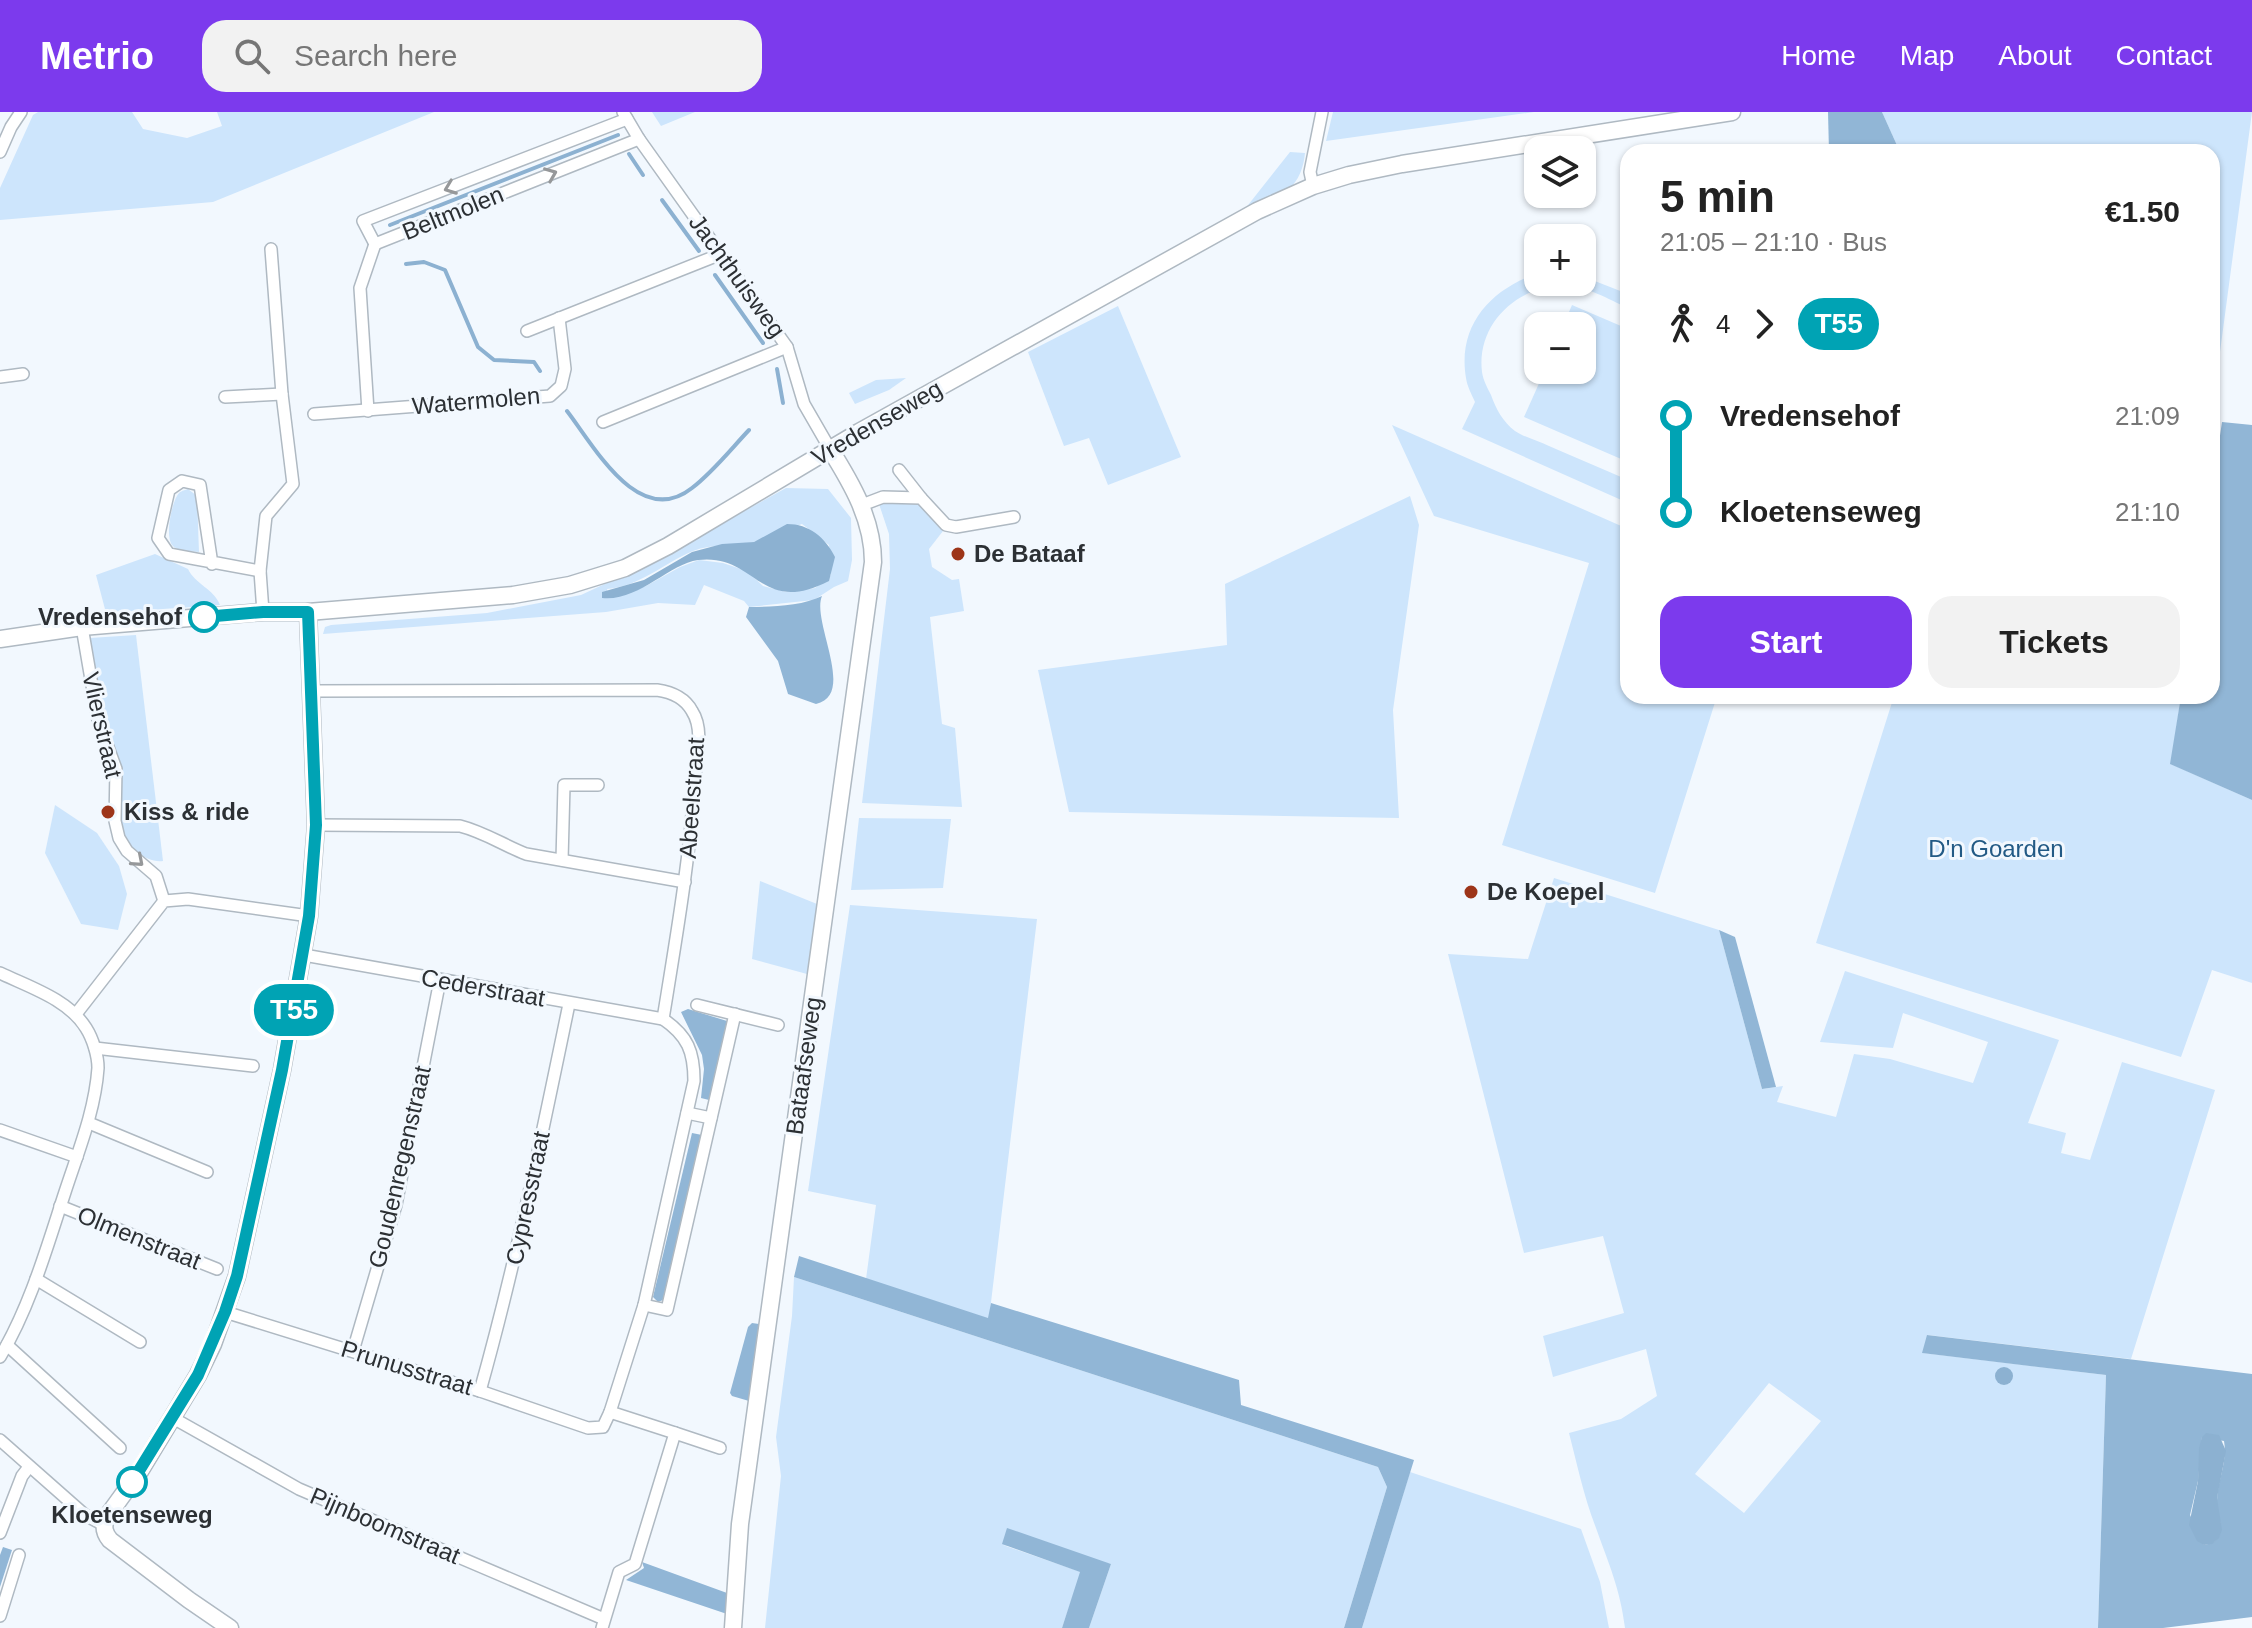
<!DOCTYPE html>
<html lang="en">
<head>
<meta charset="utf-8">
<style>
	body { margin:0; font-family:Helvetica,sans-serif; background:#f2f2f2; color:#222; height:100vh; display:flex; flex-direction:column; font-size:30px; white-space:nowrap }
	* { box-sizing:border-box; margin:0 }
	p { font-size:26px; color:#767676 }
	.icon { flex:none; width:44px; height:44px; fill:none; stroke:currentColor; stroke-width:2; stroke-linecap:round; stroke-linejoin:round }
	.map { position:relative; flex:1; overflow:hidden }
	.sheet { position:absolute; left:1620px; top:32px; width:600px; height:560px; display:flex; flex-direction:column; background:#fff; border-radius:24px; box-shadow:0 2px 6px #0004 }
	.sheet>* { flex:none }
	.badge { padding:0 16px; border-radius:26px; font-size:28px; line-height:52px }
	.buttons { position:absolute; left:1524px; top:24px; display:grid; gap:16px }
	.buttons a { display:grid; place-items:center; width:72px; height:72px; border-radius:16px; background:#fff; box-shadow:0 2px 6px #0004; font-size:40px }
	.map>.badge { position:absolute; translate:-50% -50%; box-shadow:0 0 0 4px #fff }
	.legs { display:flex; align-items:center; gap:12px; height:88px; padding:0 40px; font-size:26px }
	.legs p { margin-inline-start:auto }
	.head { display:flex; align-items:center; justify-content:space-between; height:136px; padding:0 40px }
	h1 { font-size:44px; font-weight:600; line-height:60px }
	.cta { display:flex; gap:16px; margin-top:auto; padding:16px 40px }
	.cta a { flex:1; height:92px; border-radius:24px; background:#7c3aed; color:#fff; font-size:32px; font-weight:600; line-height:92px; text-align:center }
	.cta a+a { background:#f2f2f2; color:#222 }
	ul { padding:0 40px; list-style:none }
	li { display:flex; align-items:center; gap:28px; height:96px; font-size:30px }
	li i { display:grid; place-items:center; width:12px; height:100%; margin:0 10px; background:currentColor }
	li i::after { content:''; width:20px; height:20px; margin:-10px; border:6px solid; border-radius:50%; background:#fff }
	li p { margin-inline-start:auto }
	li:first-child i { background:linear-gradient(#0000 50%,currentColor 0) }
	li:last-child i { background:linear-gradient(currentColor 50%,#0000 0) }
	header { display:flex; align-items:center; gap:48px; box-sizing:border-box; height:112px; padding:0 40px; background:#7c3aed; color:#fff }
	header strong { font-size:38px }
	nav { display:flex; gap:44px; margin-inline-start:auto; font-size:28px }
	.search { width:560px; height:72px; background:#f2f2f2; display:flex; align-items:center; gap:20px; box-sizing:border-box; padding:0 28px; border-radius:24px; color:#767676; font-size:30px }
	.map>svg:first-child { display:block }
	.green { fill:#cde5fc; fill-rule:evenodd }
	.forest { fill:#91b6d6; fill-rule:evenodd }
	.water { fill:#8cb1d1 }
	.lines { fill:none; stroke-linecap:round; stroke-linejoin:round }
	.stream { stroke:#8cb1d1; stroke-width:4 }
	.street-casing { stroke:#afb9c2; stroke-width:14 }
	.secondary-casing { stroke:#afb9c2; stroke-width:19 }
	.street { stroke:#fff; stroke-width:11 }
	.secondary { stroke:#fff; stroke-width:16 }
	.oneway { stroke:#96989a }
	.line-1-casing { stroke:#fff; stroke-width:18 }
	.line-1 { stroke:#00a3b4; stroke-width:12 }
	.poi-dot { fill:#9d3519; stroke:#f2f8fe; stroke-width:3 }
	.stop-1-dot { fill:#fff; stroke:#00a3b4; stroke-width:4 }
	.labels { text-anchor:middle; stroke-width:6; stroke-linejoin:round; paint-order:stroke }
	.street-label { font-size:24px; fill:#2c3034; stroke:#f2f8fe }
	.poi-label { font-size:24px; font-weight:bold; fill:#2c3034; stroke:#f2f8fe; text-anchor:start }
	.stop-label { font-size:24px; font-weight:bold; fill:#2c3034; stroke:#f2f8fe; text-anchor:end }
	.park-label { font-size:24px; fill:#225a85; stroke:#f2f8fe }
</style>
</head>
<body>
<header>
<strong>Metrio</strong>
<div class="search"><svg class="icon" aria-label="search" viewBox="0 0 24 24"><circle cx="10" cy="10" r="6"/><path d="M15 15l6 6"/></svg>Search here</div>
<nav><a>Home</a><a>Map</a><a>About</a><a>Contact</a></nav>
</header>
<div class="map">
<svg width="2252" height="1516" viewBox="0 0 2252 1516">
	<rect width="100%" height="100%" fill="#f2f8fe"/>
	<g class="green">
		<polygon points="38,0 132,0 143,17 187,26 222,14 217,0 434,0 213,90 0,108 0,76 33,3"/>
		<polygon points="652,0 695,0 661,14"/>
		<polygon points="1333,0 1534,0 1326,29"/>
		<polygon points="1882,0 2252,0 2212,300 2212,40 1900,40"/>
		<path d="M 1290,40 L 1305,41 C 1301,82 1274,87 1241,102 Z"/>
		<path d="M 1538,161 L 1538,170 L 1582,170 L 1582,164 L 1628,182 L 1628,196 C 1608,187 1587,174 1564,174 C 1518,173 1476,212 1482,260 C 1483,268 1488,277 1491,283 C 1496,297 1503,310 1515,319 C 1524,325 1538,329 1549,334 C 1575,345 1602,357 1628,368 L 1628,391 L 1462,317 L 1475,290 C 1472,283 1467,274 1466,266 C 1457,213 1491,177 1538,161 Z"/>
		<polygon points="1572,193 1628,217 1628,350 1524,305 1545,258 1582,258 1582,214 1563,214"/>
		<polygon points="1118,194 1181,345 1108,373 1089,326 1064,334 1028,240"/>
		<polygon points="906,266 889,278 855,292 849,281 876,268"/>
		<polygon points="1392,313 1628,417 1628,584 1717,584 1655,781 1502,733 1589,451 1434,404"/>
		<path d="M 786,376 L 828,377 L 851,406 L 852,448 L 848,469 L 834,475 L 814,488 L 749,495 L 744,489 L 704,473 L 695,493 L 658,491 L 606,500 L 323,522 L 325,515 L 331,513 L 487,501 L 581,483 L 652,450 ZM 802,412 L 829,433 L 831,463 L 815,476 L 786,480 L 763,474 L 747,459 L 723,451 L 699,448 L 680,455 L 646,474 L 609,486 L 607,477 C 641,474 662,452 693,439 C 713,431 734,435 754,430 C 770,425 786,418 802,412 Z"/>
		<path d="M 188,377 L 197,384 L 199,440 C 191,439 180,440 174,435 C 164,428 171,394 177,384 C 180,379 182,379 188,377 Z"/>
		<polygon points="1410,384 1419,413 1393,598 1399,706 1069,700 1038,558 1227,533 1225,472"/>
		<polygon points="892,391 917,391 943,419 929,437 932,455 952,468 959,467 964,499 930,505 942,612 955,616 962,695 862,691 890,457 889,422 879,392"/>
		<path d="M 155,442 L 188,457 C 195,472 214,477 220,493 L 106,501 L 96,463 Z"/>
		<path d="M 136,523 L 163,749 C 145,751 132,736 122,722 L 92,556 L 90,526 Z"/>
		<polygon points="1894,584 2181,584 2171,652 2252,688 2252,871 2212,858 2181,945 1816,831"/>
		<polygon points="55,693 97,721 119,754 127,782 118,818 81,812 45,741"/>
		<polygon points="859,706 951,707 943,776 851,778"/>
		<path d="M 1554,766 L 1719,818 L 1762,977 L 1783,974 L 1777,990 L 1836,1005 L 1854,942 L 1890,947 L 1973,971 L 1988,930 L 1903,901 L 1893,936 L 1820,930 L 1845,859 L 2059,928 L 2028,1011 L 2066,1021 L 2061,1041 L 2090,1048 L 2122,950 L 2215,978 L 2131,1247 L 1928,1223 L 1923,1241 L 2106,1263 L 2098,1516 L 1625,1516 C 1620,1476 1609,1453 1596,1416 C 1584,1385 1577,1352 1569,1321 L 1621,1307 L 1657,1284 L 1646,1237 L 1553,1265 L 1543,1224 L 1624,1201 L 1603,1124 L 1524,1141 L 1448,842 L 1528,847 ZM 1769,1271 L 1821,1309 L 1744,1401 L 1695,1362 Z"/>
		<polygon points="760,769 817,792 807,862 752,847"/>
		<polygon points="850,793 1037,807 989,1207 866,1167 876,1093 808,1079"/>
		<polygon points="794,1165 1378,1355 1387,1375 1344,1516 1089,1516 1111,1452 1003,1433 1081,1460 1062,1516 765,1516 781,1364 776,1325 792,1204"/>
		<polygon points="1410,1360 1581,1417 1600,1470 1609,1516 1362,1516"/>
	</g>
	<g class="forest">
		<polygon points="1828,0 1882,0 1900,40 1829,40"/>
		<polygon points="2222,310 2252,313 2252,688 2170,652 2181,584 2212,584 2212,378"/>
		<path d="M 822,484 C 811,509 857,583 816,592 L 788,582 L 778,549 L 746,505 L 749,495 C 772,495 802,494 822,484 Z"/>
		<polygon points="1719,818 1735,825 1776,975 1762,977"/>
		<polygon points="688,897 727,909 709,988 701,986 704,957 702,943 681,900"/>
		<polygon points="692,1021 702,1023 663,1188 658,1190 653,1185"/>
		<polygon points="799,1144 988,1206 991,1191 1239,1268 1241,1293 1414,1348 1362,1516 1344,1516 1387,1375 1378,1355 794,1165"/>
		<polygon points="752,1211 759,1212 749,1289 732,1284 730,1281 748,1215"/>
		<path d="M 1927,1223 L 2252,1262 L 2252,1505 L 2163,1516 L 2098,1516 L 2106,1263 L 1922,1241 ZM 2202,1325 L 2224,1329 C 2228,1351 2216,1371 2217,1393 C 2217,1402 2224,1415 2219,1424 C 2216,1430 2210,1432 2204,1433 L 2190,1403 L 2198,1369 Z"/>
		<polygon points="1007,1416 1111,1452 1089,1516 1062,1516 1080,1460 1002,1432"/>
		<polygon points="3,1435 12,1438 0,1475 0,1443"/>
		<polygon points="642,1450 727,1481 727,1502 626,1468 644,1456"/>
	</g>
	<g class="water">
		<path d="M 787,412 C 809,412 825,425 835,445 L 829,469 C 759,505 757,441 698,448 C 669,452 638,490 602,486 L 602,480 L 644,468 L 692,440 L 722,432 L 754,430 Z"/>
		<circle cx="2004" cy="1264" r="9"/>
		<polygon points="2206,1321 2219,1323 2226,1339 2217,1386 2222,1418 2219,1426 2212,1432 2204,1433 2197,1429 2189,1413 2198,1369 2199,1336 2202,1325"/>
	</g>
	<g class="lines">
		<g class="stream">
			<polyline points="629,42 643,63"/>
			<polyline points="662,88 699,139"/>
			<polyline points="390,113 618,23"/>
			<polyline points="406,152 424,150 445,158 478,235 494,248 534,250 540,259"/>
			<polyline points="715,163 763,231"/>
			<polyline points="777,257 783,291"/>
			<path d="M 567,299 C 594,334 639,418 692,376 C 713,360 731,337 749,318"/>
		</g>
		<defs>
			<g id="street">
				<polyline points="623,0 639,27 787,235 804,292 830,337"/>
				<polyline points="0,40 11,15 21,0"/>
				<polyline points="1313,74 1310,60 1322,0"/>
				<polyline points="375,132 363,109 627,7"/>
				<polyline points="375,132 639,27"/>
				<polyline points="527,219 721,142"/>
				<polyline points="0,265 23,262"/>
				<polyline points="225,285 282,282"/>
				<polyline points="368,299 360,176 375,132"/>
				<polyline points="314,302 550,284 561,274 565,257 559,206"/>
				<polyline points="603,310 787,235"/>
				<polyline points="899,358 921,386"/>
				<polyline points="862,393 883,385 921,386 946,413 956,415 1014,405"/>
				<polyline points="212,452 200,373 182,369 169,378 158,426 169,442 260,459"/>
				<polyline points="263,500 260,459 266,404 293,372 282,282 271,137"/>
				<polyline points="82,515 98,608 116,657 115,709 119,726 127,739 156,764 164,789"/>
				<path d="M 316,713 L 460,714 C 484,720 503,733 526,742 L 685,770"/>
				<polyline points="562,748 564,673 598,673"/>
				<polyline points="304,843 663,907"/>
				<path d="M 0,861 C 29,875 68,887 86,916 C 93,927 98,944 98,956 C 95,999 78,1040 65,1080 C 47,1135 30,1195 0,1245"/>
				<polyline points="697,893 778,913"/>
				<polyline points="76,902 164,789 188,787 309,804"/>
				<polyline points="95,936 253,954"/>
				<polyline points="687,1001 711,1006"/>
				<polyline points="89,1011 207,1060"/>
				<polyline points="0,1018 77,1045"/>
				<polyline points="60,1094 217,1157"/>
				<polyline points="36,1167 140,1230"/>
				<polyline points="644,1193 667,1198 735,902"/>
				<path d="M 225,1200 L 480,1279 L 588,1316 L 603,1315 L 610,1300 L 644,1193 L 694,969 C 694,940 688,924 663,907 C 676,827 690,747 695,665 C 697,645 704,617 692,599 C 685,586 671,580 657,578 L 312,579"/>
				<polyline points="7,1233 120,1336"/>
				<polyline points="353,1239 396,1093 440,868"/>
				<path d="M 480,1279 C 516,1151 542,1022 569,892"/>
				<polyline points="173,1306 299,1377 604,1507"/>
				<polyline points="675,1321 720,1336"/>
				<polyline points="0,1328 85,1403 104,1413"/>
				<polyline points="0,1421 22,1364 29,1355"/>
				<polyline points="0,1504 19,1443"/>
				<polyline points="602,1516 619,1460 635,1452 675,1321 610,1300"/>
			</g>
			<g id="secondary">
				<polyline points="0,527 82,515 263,500 308,500 513,483 570,473 625,456 668,434 859,320 1257,99 1313,74 1349,63 1402,52 1732,0"/>
				<path d="M 230,1516 L 189,1488 L 110,1428 C 104,1421 103,1415 106,1406 L 140,1359 L 198,1263 L 213,1232 L 237,1164 L 282,958 L 309,804 L 316,713 L 308,500"/>
				<path d="M 733,1516 L 740,1412 L 873,450 C 873,408 852,372 830,337"/>
			</g>
		</defs>
		<use href="#street" class="street-casing"/>
		<use href="#secondary" class="secondary-casing"/>
		<use href="#street" class="street"/>
		<use href="#secondary" class="secondary"/>
	</g>
	<defs><path id="oneway-chevron" d="M-2-3.5L2.5 0L-2 3.5" fill="none" stroke-width="1.6" stroke-linecap="round" stroke-linejoin="round" transform="scale(2)"/></defs>
	<g class="oneway">
		<use href="#oneway-chevron" transform="translate(551 62) rotate(-22)"/>
		<use href="#oneway-chevron" transform="translate(450 76) rotate(159)"/>
		<use href="#oneway-chevron" transform="translate(138 749) rotate(41)"/>
	</g>
	<g class="lines">
		<defs>
			<polyline id="line-1" points="132,1370 198,1263 225,1200 237,1164 282,958 309,804 316,713 308,500 263,500 204,505"/>
		</defs>
		<use href="#line-1" class="line-1-casing"/>
		<use href="#line-1" class="line-1"/>
	</g>
	<g class="poi-dot">
		<circle cx="958" cy="442" r="8"/>
		<circle cx="108" cy="700" r="8"/>
		<circle cx="1471" cy="780" r="8"/>
	</g>
	<g class="stop-1-dot">
		<circle cx="204" cy="505" r="14"/>
		<circle cx="132" cy="1370" r="14"/>
	</g>
	<g class="labels">
		<g class="street-label">
			<text transform="translate(453 101) rotate(-22)" y="8">Beltmolen</text>
			<text transform="translate(737 164) rotate(54)" y="8">Jachthuisweg</text>
			<text transform="translate(476 289) rotate(-5)" y="8">Watermolen</text>
			<text transform="translate(877 311) rotate(-30)" y="8">Vredenseweg</text>
			<text transform="translate(102 613) rotate(77)" y="8">Vlierstraat</text>
			<text transform="translate(692 686) rotate(-86)" y="8">Abeelstraat</text>
			<text transform="translate(483 876) rotate(10)" y="8">Cederstraat</text>
			<text transform="translate(804 954) rotate(-82)" y="8">Bataafseweg</text>
			<text transform="translate(400 1055) rotate(-77)" y="8">Goudenregenstraat</text>
			<text transform="translate(528 1086) rotate(-78)" y="8">Cypresstraat</text>
			<text transform="translate(139 1126) rotate(22)" y="8">Olmenstraat</text>
			<text transform="translate(407 1256) rotate(17)" y="8">Prunusstraat</text>
			<text transform="translate(385 1414) rotate(23)" y="8">Pijnboomstraat</text>
		</g>
		<g class="poi-label">
			<text x="974" y="450">De Bataaf</text>
			<text x="124" y="708">Kiss &amp; ride</text>
			<text x="1487" y="788">De Koepel</text>
		</g>
		<g class="stop-label">
			<text x="182" y="513">Vredensehof</text>
			<text x="132" y="1411" text-anchor="middle">Kloetenseweg</text>
		</g>
		<g class="park-label">
			<text x="1996" y="745">D'n Goarden</text>
		</g>
	</g>
</svg>
<div class="buttons">
<a><svg class="icon" aria-label="layers" viewBox="0 0 24 24"><path d="M12 4l9 5-9 5-9-5zM3 14l9 5 9-5"/></svg></a>
<a>+</a>
<a>−</a>
</div>
<b class="badge" style="left:294px;top:898px;background:#00a3b4;color:#fff">T55</b>
<section class="sheet">
<div class="head"><div><h1>5 min</h1><p>21:05 – 21:10 · Bus</p></div><b>€1.50</b></div>
<div class="legs"><svg class="icon" aria-label="walk" viewBox="0 0 24 24"><circle cx="13" cy="4" r="2"/><path d="M13 8l-2 6 4 7M11 14l-3 7M7 12l3-4h3l4 4"/></svg>4<svg class="icon" aria-label="forward" viewBox="0 0 24 24"><path d="M9 5l7 7-7 7"/></svg><b class="badge" style="background:#00a3b4;color:#fff">T55</b></div>
<ul>
<li><i style="color:#00a3b4"></i><b>Vredensehof</b><p>21:09</p></li>
<li><i style="color:#00a3b4"></i><b>Kloetenseweg</b><p>21:10</p></li>
</ul>
<div class="cta"><a>Start</a><a>Tickets</a></div>
</section>
</div>
</body>
</html>
